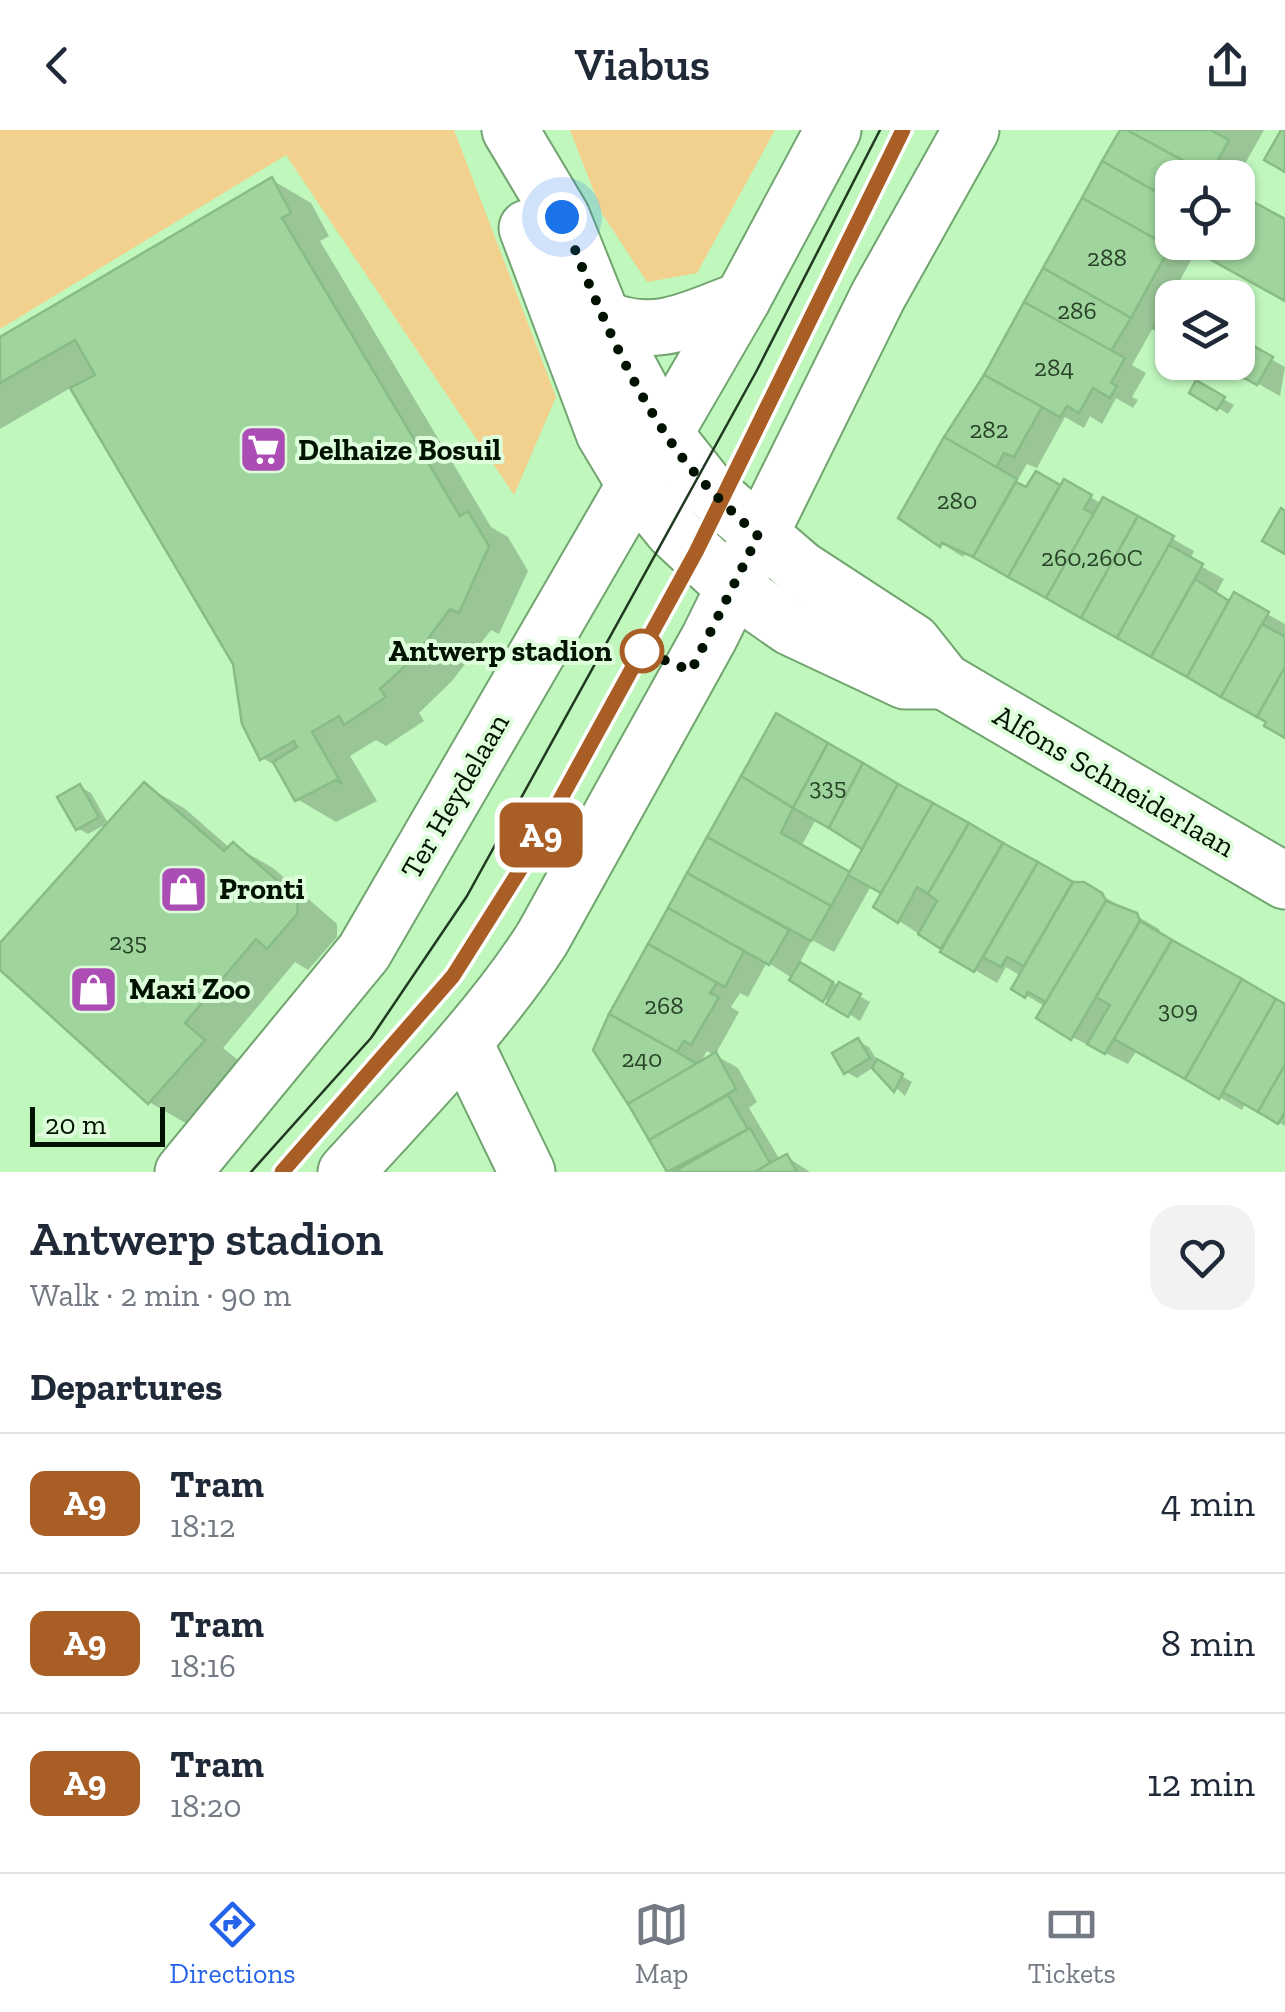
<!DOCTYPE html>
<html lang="en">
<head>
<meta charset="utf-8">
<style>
	body { margin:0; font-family:"Zilla Slab",serif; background:#f2f2f3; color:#1f2937; height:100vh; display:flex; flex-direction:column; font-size:38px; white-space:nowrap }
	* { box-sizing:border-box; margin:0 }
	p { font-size:32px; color:#747a83 }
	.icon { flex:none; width:55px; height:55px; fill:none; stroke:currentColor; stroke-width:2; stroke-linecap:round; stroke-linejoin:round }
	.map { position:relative; height:1042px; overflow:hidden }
	.panel { display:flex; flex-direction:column; background:#fff; flex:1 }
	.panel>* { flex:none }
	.badge { padding:0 20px; border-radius:15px; font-size:35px; line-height:65px }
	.buttons { position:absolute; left:1155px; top:30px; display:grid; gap:20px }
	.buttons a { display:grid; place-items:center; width:100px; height:100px; border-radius:20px; background:#fff; box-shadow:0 2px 8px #0004; font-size:50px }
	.scale { position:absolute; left:30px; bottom:25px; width:135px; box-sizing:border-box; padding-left:10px; border:5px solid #011201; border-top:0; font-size:28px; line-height:35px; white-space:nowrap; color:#011201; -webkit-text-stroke:8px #ddfddb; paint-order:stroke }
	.you { position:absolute; width:50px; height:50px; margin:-25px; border:8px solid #fff; border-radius:50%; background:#1a73e8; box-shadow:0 0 0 15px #1a73e833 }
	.map>.badge { position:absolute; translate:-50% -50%; box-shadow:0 0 0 5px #fff }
	h2 { padding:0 30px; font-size:38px; line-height:90px }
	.round { display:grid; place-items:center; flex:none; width:105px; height:105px; border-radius:30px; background:#f2f2f3 }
	.summary { display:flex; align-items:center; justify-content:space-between; height:170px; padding:0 30px }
	h1 { font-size:48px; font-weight:600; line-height:75px }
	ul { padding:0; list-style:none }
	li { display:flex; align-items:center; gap:30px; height:140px; padding:0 30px; border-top:2px solid #e0e1e3 }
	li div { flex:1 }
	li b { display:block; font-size:38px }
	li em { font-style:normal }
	li .badge { min-width:110px; font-weight:700; text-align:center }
	header { display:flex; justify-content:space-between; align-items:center; height:130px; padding:0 30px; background:#fff; font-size:45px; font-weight:600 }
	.tab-bar { display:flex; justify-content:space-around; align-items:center; height:140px; border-top:2px solid #e0e1e3; background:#fff; font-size:28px; color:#747a83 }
	.tab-bar a { display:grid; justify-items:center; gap:5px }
	.tab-bar .on { color:#2563eb }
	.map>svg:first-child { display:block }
	.green { fill:#f2d18e }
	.shadow { fill:#0003; fill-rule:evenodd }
	.building { fill:#9fd49d; stroke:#88bc86; stroke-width:2.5 }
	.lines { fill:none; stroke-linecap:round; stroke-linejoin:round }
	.minor-casing { stroke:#71a56f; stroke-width:59 }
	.minor { stroke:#fff; stroke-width:55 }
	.tram { stroke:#213921; stroke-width:2.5 }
	.line-casing { stroke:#fff; stroke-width:22 }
	.line { stroke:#a85e24; stroke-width:15 }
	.walk { stroke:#011201; stroke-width:10; stroke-dasharray:0 18 }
	.stop-dot { fill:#fff; stroke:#a85e24; stroke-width:5 }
	.labels { text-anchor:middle; stroke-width:8; stroke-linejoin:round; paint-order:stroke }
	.number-label { font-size:25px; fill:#284228 }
	.poi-label { font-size:30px; font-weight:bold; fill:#011201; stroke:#ddfddb; text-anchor:start }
	.stop-label { font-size:30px; font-weight:bold; fill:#011201; stroke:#ddfddb; text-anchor:end }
	.street-label { font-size:30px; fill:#011201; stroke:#ddfddb }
</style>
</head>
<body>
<header><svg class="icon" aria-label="back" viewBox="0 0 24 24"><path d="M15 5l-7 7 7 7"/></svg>Viabus<svg class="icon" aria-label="share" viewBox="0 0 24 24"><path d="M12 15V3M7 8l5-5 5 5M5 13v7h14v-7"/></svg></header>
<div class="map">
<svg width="1285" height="1042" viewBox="0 0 1285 1042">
	<rect width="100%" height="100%" fill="#c0f7bd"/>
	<g class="green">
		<polygon points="0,0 454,0 556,267 514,365 286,25 0,199"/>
		<polygon points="570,0 775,0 697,143 647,152 603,85"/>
	</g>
	<g class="shadow">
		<polygon points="1122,0 1264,0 1237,48 1172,48 1172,112 1201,112 1168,172 1172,175 1172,207 1154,196 1132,235 1146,243 1132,267 1138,270 1133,278 1116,268 1102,294 1090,286 1084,298 1065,287 1037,338 1027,334 1016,353 1027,360 1036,344 1061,358 1065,352 1102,374 1104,370 1194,421 1190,430 1224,449 1216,464 1231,474 1235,466 1285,494 1285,606 1270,591 991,434 990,437 966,423 963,427 901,388 987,245"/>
		<polygon points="272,50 311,73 329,106 320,111 491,397 508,407 528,441 499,504 491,500 452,551 419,583 424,591 386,616 376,610 350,626 377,671 336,692 297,669 280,638 262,628 235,533 72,257 0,299 0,210"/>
		<polygon points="1242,68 1285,92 1285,168 1238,112 1238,76"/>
		<polygon points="1238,210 1285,237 1280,266 1219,232 1238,232"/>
		<polygon points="1197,254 1234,275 1228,284 1192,262"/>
		<path d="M 777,586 L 1078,757 L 1084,755 L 1159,799 L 1162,807 L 1285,877 L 1285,996 L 1246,972 L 1242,980 L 1137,920 L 1128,934 L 1072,907 L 1046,877 L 1014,858 L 1021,846 L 1006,837 L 997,853 L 975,840 L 876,776 L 884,763 L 871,756 L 834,822 L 812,810 L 799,834 L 870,872 L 860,891 L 767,832 L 748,867 L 740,863 L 731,877 L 739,882 L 715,925 L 738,938 L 757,972 L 749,978 L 780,1030 L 787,1027 L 810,1042 L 672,1042 L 635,977 L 617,958 L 596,912 ZM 816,689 L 865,718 L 850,746 L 801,717 ZM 707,921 L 715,926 L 698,937 Z"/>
		<polygon points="144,655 184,678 230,718 233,715 273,738 337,794 337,807 308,840 295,832 223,918 243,934 189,995 149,972 0,837 0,817"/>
		<polygon points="80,657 91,663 108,693 88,704 77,698"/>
		<polygon points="858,911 869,917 878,932 912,952 905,966 874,937 857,948 846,942"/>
	</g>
	<g class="building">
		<polygon points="1120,0 1127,0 1210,45 1172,48 1172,71 1102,31"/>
		<polygon points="1127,0 1210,0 1229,10 1210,45"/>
		<polygon points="1281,0 1285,0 1285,42 1264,30"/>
		<polygon points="1102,31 1172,71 1170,117 1082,68"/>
		<polygon points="272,47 291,83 282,88 460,386 468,381 489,416 459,483 450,479 413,529 380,559 386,567 344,595 339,586 312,602 342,654 336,650 295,671 273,632 297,617 294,611 260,630 242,594 233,534 70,258 95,245 75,210 0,253 0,207"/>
		<polygon points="1241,65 1285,89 1285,171 1206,127 1214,112 1238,112"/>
		<polygon points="1082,68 1170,117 1131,188 1043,138"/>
		<polygon points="1043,138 1131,188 1111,221 1024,172"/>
		<polygon points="1169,170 1172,172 1172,209 1153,198"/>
		<polygon points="1024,172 1125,228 1111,253 1117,256 1110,268 1093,258 1079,283 1067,276 1060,287 984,245"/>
		<polygon points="1238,207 1273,227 1257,255 1215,232 1238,232"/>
		<polygon points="984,245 1042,277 1014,327 1004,323 996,338 944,307"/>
		<polygon points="1196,250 1225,267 1217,280 1189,263"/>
		<polygon points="944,307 1017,349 973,427 942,413 940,417 898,388"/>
		<polygon points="1036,341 1060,355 1008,447 973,427 1016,352 1026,357"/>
		<polygon points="1064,349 1092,365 1084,379 1094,384 1046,468 1008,447"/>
		<polygon points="1103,367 1138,386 1081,488 1046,468"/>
		<polygon points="1281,378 1285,381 1285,424 1262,411"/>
		<polygon points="1138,386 1174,406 1117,508 1081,488"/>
		<polygon points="1169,415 1203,434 1151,527 1117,508"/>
		<polygon points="1195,449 1229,471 1187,547 1151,527"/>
		<polygon points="1234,462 1269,482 1221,567 1187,547"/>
		<polygon points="1262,494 1285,507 1285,537 1257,587 1221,567"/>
		<polygon points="1285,537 1285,608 1264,596 1266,592 1257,587"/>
		<polygon points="776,583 828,613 793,678 741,646"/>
		<polygon points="828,613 863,633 829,698 793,678"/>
		<polygon points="863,633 898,654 862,719 829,698"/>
		<polygon points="741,646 793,678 781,703 850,742 831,776 707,707"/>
		<polygon points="144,652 224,721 233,712 298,769 297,784 267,819 256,809 185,893 205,910 148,974 0,840 0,813"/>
		<polygon points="80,654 99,687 76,700 57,667"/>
		<polygon points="898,654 933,673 881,763 848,745"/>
		<polygon points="933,673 969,693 928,764 917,757 898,793 873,777"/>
		<polygon points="969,693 1003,713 941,819 918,804 937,771 928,764"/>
		<polygon points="707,707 831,776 811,811 687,743"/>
		<polygon points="1003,713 1038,732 974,842 940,822"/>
		<polygon points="1038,732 1073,752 1024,836 1007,827 1001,837 983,827"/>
		<polygon points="687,743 789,800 769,835 668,778"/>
		<polygon points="1073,752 1084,752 1102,763 1106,771 1046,872 1028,862 1025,868 1011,859"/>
		<polygon points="1106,771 1137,783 1140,791 1071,910 1036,888"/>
		<polygon points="668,778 744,821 725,857 648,814"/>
		<polygon points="1140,791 1172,810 1105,924 1087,914 1110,875 1096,867"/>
		<polygon points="1172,810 1242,849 1185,949 1114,909"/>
		<polygon points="648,814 717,853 710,863 719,867 691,915 684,911 677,922 609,884"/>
		<polygon points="800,832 833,852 823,872 789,850"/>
		<polygon points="1242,849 1276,869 1219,969 1185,949"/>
		<polygon points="839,852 861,864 848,887 826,874"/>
		<polygon points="1276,869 1285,874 1285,935 1258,982 1223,962"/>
		<polygon points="609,884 677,922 697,934 628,974 593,920"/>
		<polygon points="858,908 870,928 844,944 832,923"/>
		<polygon points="716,922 736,959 649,1010 628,974"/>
		<polygon points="877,929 903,944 894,962 872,938"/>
		<polygon points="1285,935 1285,982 1278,994 1258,982"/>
		<polygon points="728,965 748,999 667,1042 649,1010"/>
		<polygon points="750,998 770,1033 755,1042 673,1042"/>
		<polygon points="787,1024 797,1042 755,1042 770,1033"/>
	</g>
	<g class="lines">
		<defs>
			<g id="minor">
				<polyline points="510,0 562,87 603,189 664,303 709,360 801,439 913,512 944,551 1285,751"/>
				<polyline points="527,98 604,303 634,353 673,401 734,458 790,497 905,551 944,551"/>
				<path d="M 603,189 C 659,210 689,189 742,170"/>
				<polyline points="464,912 527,1042"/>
				<polyline points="183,1042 364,822 742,170 833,0"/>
				<path d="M 346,1042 C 414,967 487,894 542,809 L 709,508 L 878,166 L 971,0"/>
			</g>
		</defs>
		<use href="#minor" class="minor-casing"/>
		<use href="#minor" class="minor"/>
		<g class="tram">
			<polyline points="251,1042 371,908 467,766 756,242 880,0"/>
			<polyline points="282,1042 453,846 532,721 696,422 903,0"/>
		</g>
	</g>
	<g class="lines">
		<defs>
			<polyline id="line" points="282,1042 453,846 532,721 696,422 903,0"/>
		</defs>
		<use href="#line" class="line-casing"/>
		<use href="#line" class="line"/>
		<path class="walk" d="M 562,87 C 591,160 621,237 665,303 C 690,343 724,374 758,406 L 691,541 L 642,521"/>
	</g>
	<defs>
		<symbol id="supermarket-square" viewBox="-11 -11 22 22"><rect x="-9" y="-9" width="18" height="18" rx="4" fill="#ac4db6" stroke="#ddfddb"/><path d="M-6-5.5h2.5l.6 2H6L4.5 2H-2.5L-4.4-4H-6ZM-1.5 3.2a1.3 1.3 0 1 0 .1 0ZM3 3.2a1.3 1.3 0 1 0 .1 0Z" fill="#fff"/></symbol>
		<symbol id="shop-square" viewBox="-11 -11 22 22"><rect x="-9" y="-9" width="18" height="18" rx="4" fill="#ac4db6" stroke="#ddfddb"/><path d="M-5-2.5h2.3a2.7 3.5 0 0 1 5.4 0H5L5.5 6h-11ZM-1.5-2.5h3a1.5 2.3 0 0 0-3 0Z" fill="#fff"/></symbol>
	</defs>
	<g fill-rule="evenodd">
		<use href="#supermarket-square" x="236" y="292" width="55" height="55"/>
		<use href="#shop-square" x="156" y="732" width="55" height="55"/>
		<use href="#shop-square" x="66" y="832" width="55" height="55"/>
	</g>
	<circle class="stop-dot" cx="642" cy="521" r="20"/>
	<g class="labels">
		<g class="number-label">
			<text x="1107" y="136">288</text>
			<text x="1077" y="189">286</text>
			<text x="1054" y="246">284</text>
			<text x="989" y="308">282</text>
			<text x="957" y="379">280</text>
			<text x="1092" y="436">260,260C</text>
			<text x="828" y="665">335</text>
			<text x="128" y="820">235</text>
			<text x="664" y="884">268</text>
			<text x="1178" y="888">309</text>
			<text x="642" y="937">240</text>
		</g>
		<g class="poi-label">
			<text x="298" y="330">Delhaize Bosuil</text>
			<text x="219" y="769">Pronti</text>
			<text x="129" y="869">Maxi Zoo</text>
		</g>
		<g class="stop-label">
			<text x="612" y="531">Antwerp stadion</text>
		</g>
		<g class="street-label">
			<text transform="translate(1114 651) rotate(30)" y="10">Alfons Schneiderlaan</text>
			<text transform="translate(455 666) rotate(-60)" y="10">Ter Heydelaan</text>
		</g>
	</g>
</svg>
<div class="buttons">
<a><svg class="icon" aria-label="locate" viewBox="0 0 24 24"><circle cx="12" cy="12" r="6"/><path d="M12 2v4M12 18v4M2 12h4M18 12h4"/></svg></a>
<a><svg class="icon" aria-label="layers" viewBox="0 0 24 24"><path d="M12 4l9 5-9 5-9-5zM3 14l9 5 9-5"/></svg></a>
</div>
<div class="scale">20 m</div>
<div class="you" style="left:562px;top:87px"></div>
<b class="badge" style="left:541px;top:705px;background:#a85e24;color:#fff">A9</b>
</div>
<section class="panel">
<div class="summary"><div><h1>Antwerp stadion</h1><p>Walk · 2 min · 90 m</p></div><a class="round"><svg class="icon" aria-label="heart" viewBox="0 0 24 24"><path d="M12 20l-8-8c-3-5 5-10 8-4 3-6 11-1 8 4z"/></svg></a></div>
<h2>Departures</h2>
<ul>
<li><span class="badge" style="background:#a85e24;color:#fff">A9</span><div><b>Tram</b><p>18:12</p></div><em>4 min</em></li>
<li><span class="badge" style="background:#a85e24;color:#fff">A9</span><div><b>Tram</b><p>18:16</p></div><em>8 min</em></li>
<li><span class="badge" style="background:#a85e24;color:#fff">A9</span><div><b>Tram</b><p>18:20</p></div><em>12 min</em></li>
</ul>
</section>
<nav class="tab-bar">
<a class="on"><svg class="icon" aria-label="directions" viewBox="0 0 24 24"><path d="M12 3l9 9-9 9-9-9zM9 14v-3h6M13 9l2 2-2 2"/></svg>Directions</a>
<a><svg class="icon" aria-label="map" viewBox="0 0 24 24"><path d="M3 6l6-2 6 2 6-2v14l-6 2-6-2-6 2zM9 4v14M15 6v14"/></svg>Map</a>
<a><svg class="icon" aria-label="tickets" viewBox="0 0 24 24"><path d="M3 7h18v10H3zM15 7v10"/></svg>Tickets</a>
</nav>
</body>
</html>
